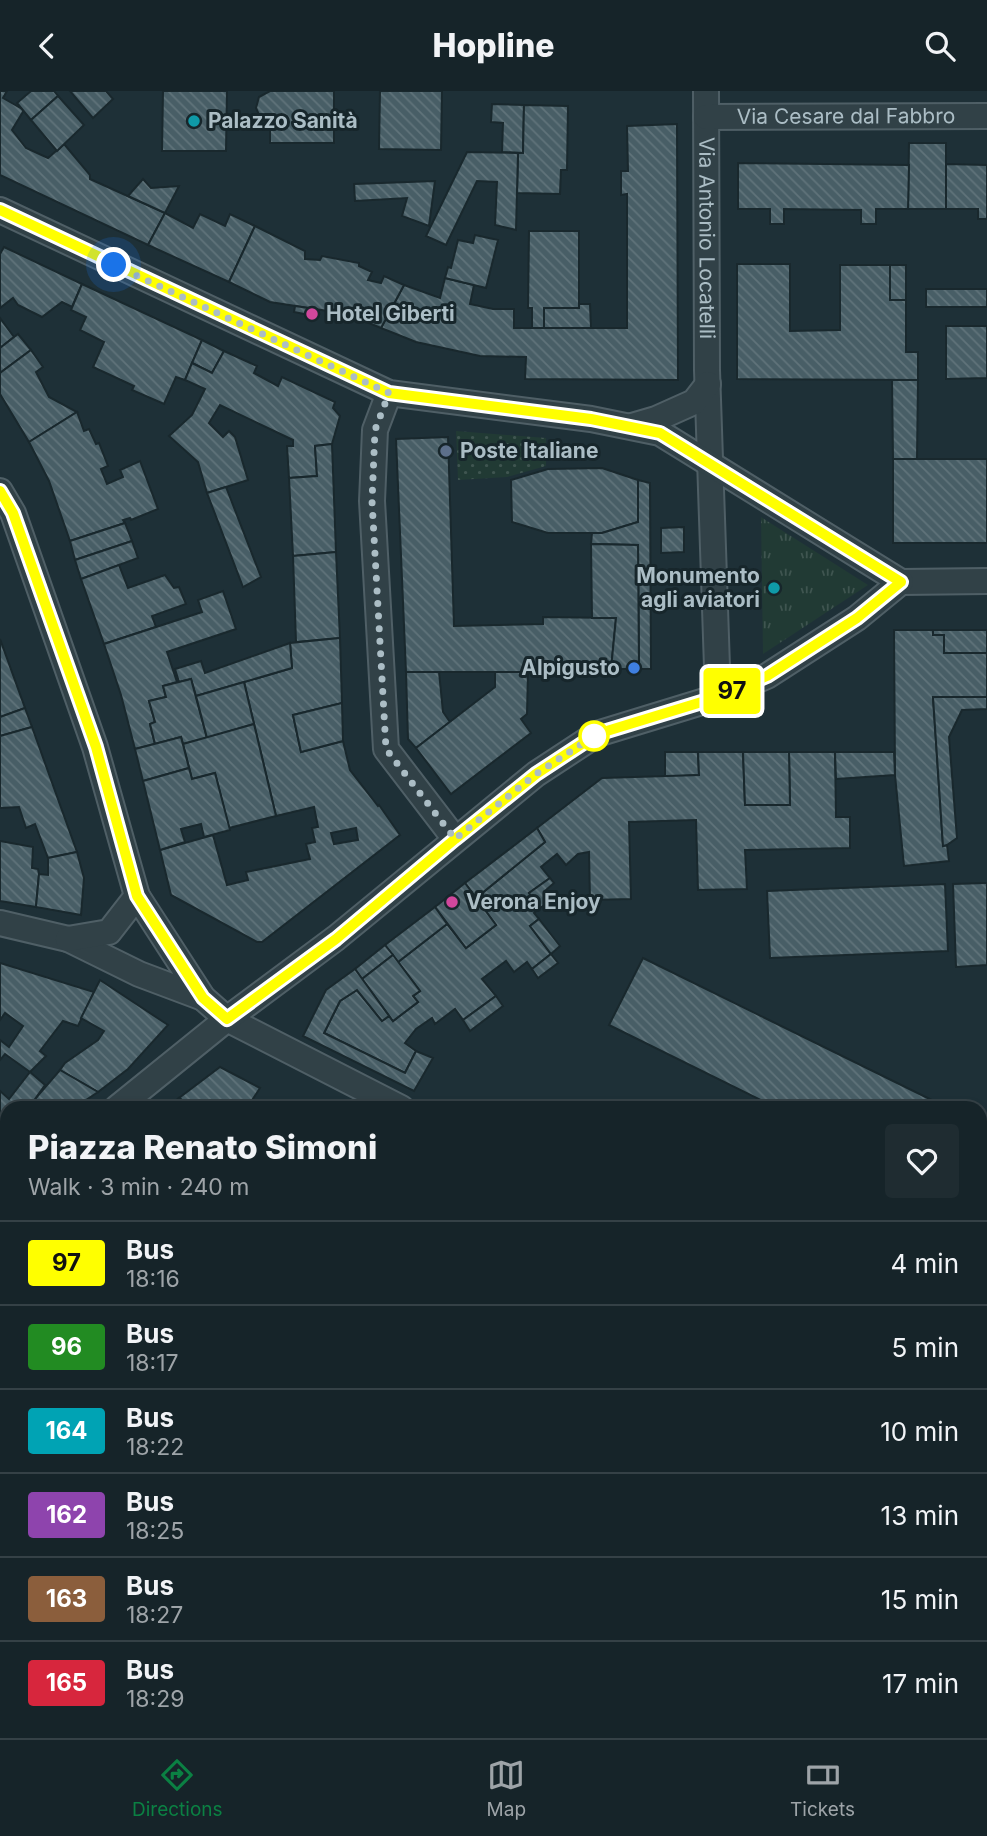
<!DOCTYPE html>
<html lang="en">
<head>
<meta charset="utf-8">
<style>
	body { margin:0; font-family:Inter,sans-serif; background:#1f2c31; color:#f1f3f6; height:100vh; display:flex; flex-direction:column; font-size:26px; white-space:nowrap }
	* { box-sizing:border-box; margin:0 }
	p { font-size:23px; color:#9ea4a8 }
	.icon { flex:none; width:38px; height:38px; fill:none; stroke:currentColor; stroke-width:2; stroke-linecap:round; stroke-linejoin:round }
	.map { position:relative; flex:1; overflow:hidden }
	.side { position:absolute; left:0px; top:1010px; width:987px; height:639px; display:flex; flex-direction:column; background:#162429; border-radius:21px 21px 0 0; box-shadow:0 4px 10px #0003,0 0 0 2px #354146 }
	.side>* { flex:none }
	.badge { padding:0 14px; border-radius:5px; font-size:24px; line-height:46px }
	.you { position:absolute; width:35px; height:35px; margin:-18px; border:5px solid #fff; border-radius:50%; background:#1a73e8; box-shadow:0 0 0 10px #1a73e833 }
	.map>.badge { position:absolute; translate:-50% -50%; box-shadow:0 0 0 4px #fff }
	.round { display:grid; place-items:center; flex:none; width:74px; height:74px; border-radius:7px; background:#1f2c31 }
	.summary { display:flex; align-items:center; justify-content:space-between; height:119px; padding:0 28px }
	h1 { font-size:33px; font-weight:800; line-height:52px }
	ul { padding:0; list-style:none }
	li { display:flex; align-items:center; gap:21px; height:84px; padding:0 28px; border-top:2px solid #354146 }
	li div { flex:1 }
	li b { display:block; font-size:26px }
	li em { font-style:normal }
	li .badge { min-width:77px; font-weight:700; text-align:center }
	header { display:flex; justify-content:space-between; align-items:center; height:91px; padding:0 28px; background:#162429; font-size:32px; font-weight:800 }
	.tab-bar { display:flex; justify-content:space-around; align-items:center; height:98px; border-top:2px solid #354146; background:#162429; font-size:19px; color:#9ea4a8 }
	.tab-bar a { display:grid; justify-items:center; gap:4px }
	.tab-bar .current { color:#0b8043 }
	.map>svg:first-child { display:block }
	.grass { fill:url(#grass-tufts) }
	.park { fill:url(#park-dots) }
	.building { fill:url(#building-back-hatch); stroke:#19282d; stroke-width:2; fill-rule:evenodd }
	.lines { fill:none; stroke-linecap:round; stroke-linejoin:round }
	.minor-casing { stroke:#4f5f66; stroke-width:28 }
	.minor { stroke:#314147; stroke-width:24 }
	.line-casing { stroke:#fff; stroke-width:16 }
	.line { stroke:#ff0; stroke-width:10 }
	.walk { stroke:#abbdc5; stroke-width:7; stroke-dasharray:0 12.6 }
	.culture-dot { fill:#0f9aa8; stroke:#17262b; stroke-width:2.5 }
	.hotel-dot { fill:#d1479c; stroke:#17262b; stroke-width:2.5 }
	.service-dot { fill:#5c6f8a; stroke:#17262b; stroke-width:2.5 }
	.shop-dot { fill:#3f7fe0; stroke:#17262b; stroke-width:2.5 }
	.stop-dot { fill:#fff; stroke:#ff0; stroke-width:3.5 }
	.labels { text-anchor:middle; stroke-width:6; stroke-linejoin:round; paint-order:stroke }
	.street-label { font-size:21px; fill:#abbdc5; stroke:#17262b }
	.poi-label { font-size:21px; font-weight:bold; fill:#abbdc5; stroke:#17262b; text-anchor:start }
</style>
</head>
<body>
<header><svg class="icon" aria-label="back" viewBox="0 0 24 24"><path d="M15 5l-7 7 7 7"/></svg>Hopline<svg class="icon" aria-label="search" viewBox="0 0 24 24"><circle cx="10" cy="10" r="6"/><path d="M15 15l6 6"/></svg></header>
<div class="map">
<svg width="987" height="1647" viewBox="0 0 987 1647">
	<defs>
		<pattern id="grass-tufts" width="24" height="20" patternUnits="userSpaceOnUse" patternTransform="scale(1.75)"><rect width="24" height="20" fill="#213a34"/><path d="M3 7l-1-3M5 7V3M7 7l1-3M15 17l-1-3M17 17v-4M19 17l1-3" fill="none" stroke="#3f5550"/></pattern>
		<pattern id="park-dots" width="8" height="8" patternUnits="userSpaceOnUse" patternTransform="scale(1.75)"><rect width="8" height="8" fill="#213a34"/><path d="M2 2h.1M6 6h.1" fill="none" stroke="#3f5550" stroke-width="1.8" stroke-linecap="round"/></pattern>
		<pattern id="building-back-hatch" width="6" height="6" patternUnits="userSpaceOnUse" patternTransform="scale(1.75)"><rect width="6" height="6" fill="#485e66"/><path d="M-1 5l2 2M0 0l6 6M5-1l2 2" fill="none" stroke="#60737a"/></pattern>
	</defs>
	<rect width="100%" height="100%" fill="#1e3037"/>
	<polygon class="grass" points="761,426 868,494 763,563"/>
	<polygon class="park" points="456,340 546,347 546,375 507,386 458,389"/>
	<g class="building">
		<polygon points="0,0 7,0 3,7 24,19 12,39 26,57 48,67 64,53 90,84 90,88 165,122 148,154 0,84"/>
		<polygon points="31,0 54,0 58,5 31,29 17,12"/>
		<polygon points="70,0 106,0 113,8 93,27"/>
		<polygon points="163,0 227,0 226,60 162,60"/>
		<polygon points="270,0 334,0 334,52 270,52 270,30 260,26 256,17 259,6"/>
		<polygon points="380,0 442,0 441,59 379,58"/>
		<polygon points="58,5 84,34 57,60 31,29"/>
		<polygon points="492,13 524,14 523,62 502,61 503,32 491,31"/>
		<polygon points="524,14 568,15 567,79 561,79 560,103 517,102 518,62 523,62"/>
		<polygon points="677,33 678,289 525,288 526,266 480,265 416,251 381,237 404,194 440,207 445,187 474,194 470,213 493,218 514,218 514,237 627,237 627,103 621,104 621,80 628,80 627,35"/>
		<polygon points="909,52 946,52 946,118 908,118"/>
		<polygon points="467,61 518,62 516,139 495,134 497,91 477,90 446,154 426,145"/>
		<polygon points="738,72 909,74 908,118 876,118 876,133 861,133 861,119 784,118 784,133 770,133 770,118 738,118"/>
		<polygon points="946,73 987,74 987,128 978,128 978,118 946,118"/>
		<polygon points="143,88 151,97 179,95 165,122 128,105"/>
		<polygon points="435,90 429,135 402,125 407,107 355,110 354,93"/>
		<polygon points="165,122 193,137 200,123 225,135 230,123 255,135 229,191 148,154"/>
		<polygon points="255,135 305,160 305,168 320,169 322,165 359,172 359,175 372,181 368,189 381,192 384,185 404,194 381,237 347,223 270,211 229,191"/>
		<polygon points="529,140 579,140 579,217 544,217 544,237 532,237 532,217 528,217"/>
		<polygon points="475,144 498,149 486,197 445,187 448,176 451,177 458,149 473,152"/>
		<polygon points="4,156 82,193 72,216 62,211 42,226 18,214 13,207 0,217 0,163"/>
		<polygon points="737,173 790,173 790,240 840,239 840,174 890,174 890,209 906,209 906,261 918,261 918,289 737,288"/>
		<rect x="890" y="174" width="16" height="35"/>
		<polygon points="82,193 202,249 185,289 176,286 164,313 132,299 134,295 93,276 104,251 80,239 86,226 71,219"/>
		<rect x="926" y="198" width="61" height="18"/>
		<polygon points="579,213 590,213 591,237 544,237 544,217 579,217"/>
		<polygon points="295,215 315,218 314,225 294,221"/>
		<polygon points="0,227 14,246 0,257"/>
		<polygon points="946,235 987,235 987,287 946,288"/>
		<polygon points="18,243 31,259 0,282 0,257"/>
		<polygon points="202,249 224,260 212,282 192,272"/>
		<polygon points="31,259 43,276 36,281 49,306 77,321 29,351 0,303 0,282"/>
		<polygon points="224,260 257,275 254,282 278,295 282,286 335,311 333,317 340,325 332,353 315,355 317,385 289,387 287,355 293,355 293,349 220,314 209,332 223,346 229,340 235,346 248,389 207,402 198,371 169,345 192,324 205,298 185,289 192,272 212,282"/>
		<polygon points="892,289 918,289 917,368 893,368"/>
		<polygon points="77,321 84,340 89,338 96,353 99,352 108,375 101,378 107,393 123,386 120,379 140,370 158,418 131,429 130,427 123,429 125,432 70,450 49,390 29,351"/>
		<polygon points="448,346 454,535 543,533 543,526 616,527 611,578 528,581 406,581 396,348"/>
		<polygon points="332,353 336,461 293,465 289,387 317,385 315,355"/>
		<rect x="893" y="368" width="94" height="84"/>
		<polygon points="602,377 638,389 638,431 602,442 548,442 512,431 511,389 548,378"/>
		<polygon points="638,389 650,392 651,578 639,578 638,454 591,453 592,442 602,442 638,431"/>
		<polygon points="226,396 261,486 243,496 207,402"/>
		<polygon points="125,432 132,450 75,469 70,450"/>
		<polygon points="684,436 684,461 661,462 661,437"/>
		<polygon points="132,450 138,467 81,488 75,469"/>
		<polygon points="591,453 638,454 639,578 611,578 616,527 592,527"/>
		<polygon points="336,461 340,547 296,551 293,465"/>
		<polygon points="119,474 128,497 165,484 174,497 179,496 186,513 152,525 156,536 104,553 81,488"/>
		<polygon points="223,500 236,538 167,561 177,591 163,595 166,606 149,610 155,631 150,633 155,653 135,658 121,604 104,553 202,521 198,509"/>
		<polygon points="894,539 933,539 933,544 944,544 944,562 987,562 987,606 933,606 943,755 947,754 949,770 904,775 895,684"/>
		<polygon points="933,539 987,539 987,562 944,562 944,544 933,544"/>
		<path d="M 340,547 L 342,612 L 293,624 L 301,661 L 343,650 L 350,679 L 378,715 L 379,714 L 400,744 L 262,851 L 257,851 L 171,804 L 160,759 L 213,744 L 227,794 L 248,789 L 246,781 L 310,768 L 306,753 L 315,751 L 312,737 L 318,736 L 314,716 L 276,725 L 244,591 L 292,577 L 290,552 ZM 356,737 L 358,749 L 334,753 L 331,742 Z"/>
		<polygon points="0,548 25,617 0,626"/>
		<polygon points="290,552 292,577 196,605 191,588 179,591 175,578 201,570 205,582"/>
		<polygon points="406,581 439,581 443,621 450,631 416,657 408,648"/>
		<polygon points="495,581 528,581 527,623 521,628 531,642 451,703 416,657 495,596"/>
		<polygon points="191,588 207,647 183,653 181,646 155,653 150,633 155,631 149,610 166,606 163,595"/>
		<polygon points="244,591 254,633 207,647 196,605"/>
		<polygon points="933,606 987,606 987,618 962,619 949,646 957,747 947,754 943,755"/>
		<polygon points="342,612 343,650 301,661 293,624"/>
		<polygon points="25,617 32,636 0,645 0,626"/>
		<polygon points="254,633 276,725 229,737 215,682 192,688 183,653"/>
		<polygon points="32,636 77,761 48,767 35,733 26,737 19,716 0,717 0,645"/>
		<polygon points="181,646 189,677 143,690 135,658"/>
		<polygon points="665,661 698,661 699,684 665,686"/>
		<polygon points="698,661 743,661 745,714 790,714 789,661 835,661 836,726 850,726 850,757 745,759 747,798 698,799 696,729 629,731 631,808 590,809 589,761 578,763 566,774 557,763 541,776 550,787 529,802 540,817 534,822 539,828 530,835 551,863 532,878 527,871 514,881 506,870 482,888 496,905 463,929 455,918 435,933 432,927 416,938 405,952 416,960 405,982 324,942 340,910 357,899 382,930 389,925 393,930 418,911 413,905 420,900 398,871 447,833 466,857 496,834 476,807 545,751 537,737 602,687 699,684"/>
		<polygon points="743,661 789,661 790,714 745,714"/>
		<polygon points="835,661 894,661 895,684 836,688"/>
		<polygon points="189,677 192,688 215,682 230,739 204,746 201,733 181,738 185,751 160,759 143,690"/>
		<polygon points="537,737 545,751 476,807 465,792"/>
		<polygon points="0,750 33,756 32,777 38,778 39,783 36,816 0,810"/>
		<polygon points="77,761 84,787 81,824 36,816 39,783 48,784 48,767"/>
		<polygon points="550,787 554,792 545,800 548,804 546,813 540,817 529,802"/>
		<polygon points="465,792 496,834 466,857 435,816"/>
		<polygon points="985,792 987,792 987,874 956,876 953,793"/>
		<polygon points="945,793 948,860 770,867 767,800"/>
		<polygon points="435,816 447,833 398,871 385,854"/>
		<polygon points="539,828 560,855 551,863 530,835"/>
		<polygon points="385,854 393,864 362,888 355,878"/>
		<polygon points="551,863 558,872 538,887 532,878"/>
		<polygon points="393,864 420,900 413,905 418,911 393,930 362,888"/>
		<polygon points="643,867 948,1017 777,1017 609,934"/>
		<polygon points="0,872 94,901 78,935 63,930 40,960 46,965 30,981 5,963 0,969 0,949 9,956 23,935 5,922 0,929"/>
		<polygon points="355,878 389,925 382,930 357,899 340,910 324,942 405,982 416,960 433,967 414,1000 303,945 326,899"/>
		<polygon points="100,889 168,934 128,978 98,1001 60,979 65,972 98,949 104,940 81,927"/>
		<polygon points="496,905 503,915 470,940 463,929"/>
		<polygon points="220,976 260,997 247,1017 194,1017 179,1007"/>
		<polygon points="60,979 98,1001 74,1017 45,1017 35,1008"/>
		<polygon points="30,981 45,994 35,1008 45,1017 7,1017 7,1062 0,1067 0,1000 9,1008"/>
		<polygon points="179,1007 194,1017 166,1017"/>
		<polygon points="980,1032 987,1036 987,1119 980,1115"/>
		<polygon points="0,1180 7,1185 7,1207 1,1215"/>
		<polygon points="987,1189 987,1224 980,1220 980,1203"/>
		<polygon points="0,1235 7,1239 7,1263 0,1270"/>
		<polygon points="980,1244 987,1248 987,1286 980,1301"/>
		<polygon points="980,1316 987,1320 987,1410 980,1425"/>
		<polygon points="7,1382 7,1515 0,1530 0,1397"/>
		<polygon points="980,1520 987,1523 987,1556 980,1553"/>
		<polygon points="980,1565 987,1569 987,1614 980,1611"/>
		<polygon points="85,1642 131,1642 128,1647 82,1647"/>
		<polygon points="348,1642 394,1642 391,1647 345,1647"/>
		<polygon points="407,1642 549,1642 560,1647 404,1647"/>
		<polygon points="726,1642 812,1642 810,1647 724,1647"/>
		<polygon points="915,1642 973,1642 970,1647 912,1647"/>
	</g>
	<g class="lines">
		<defs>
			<g id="minor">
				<path id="s1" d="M 706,0 L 707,279 L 718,606"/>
				<path id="s2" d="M 706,26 L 987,25"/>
				<polyline points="0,119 389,302 591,328 660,342 901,491"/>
				<polyline points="389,302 375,339 372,410 386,658 455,748"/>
				<polyline points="632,335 656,328 694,311 708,293"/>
				<polyline points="0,400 13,422 95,656 137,805 203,907 227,928 401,1017"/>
				<polyline points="901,491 987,490"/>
				<polyline points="0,832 68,848 139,883 203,907"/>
				<polyline points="68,848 109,841 137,805"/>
				<polyline points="117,1017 227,928 336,847 536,683 597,643 718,606 767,585 857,527 901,491"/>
				<polyline points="0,1099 7,1095"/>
				<polyline points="0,1159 7,1165"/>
			</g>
		</defs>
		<use href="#minor" class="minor-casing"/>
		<use href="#minor" class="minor"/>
	</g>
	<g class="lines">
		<defs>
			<polyline id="line" points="0,119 389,302 591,328 660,342 901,491 857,527 767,585 718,606 597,643 536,683 455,748 336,848 227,928 203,907 137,805 96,656 13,422 0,400"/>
		</defs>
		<use href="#line" class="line-casing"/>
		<use href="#line" class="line"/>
		<polyline class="walk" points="114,174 389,302 375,339 372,410 386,658 455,748 536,683 597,643 594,645"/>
	</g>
	<g class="culture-dot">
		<circle cx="194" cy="30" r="7"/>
		<circle cx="774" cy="497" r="7"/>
	</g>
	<g class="hotel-dot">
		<circle cx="312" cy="223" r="7"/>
		<circle cx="452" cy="811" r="7"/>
	</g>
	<circle class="service-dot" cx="446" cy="360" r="7"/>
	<circle class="shop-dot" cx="634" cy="577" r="7"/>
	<circle class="stop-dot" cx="594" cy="645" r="14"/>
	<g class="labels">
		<g class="street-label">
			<text dy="7" stroke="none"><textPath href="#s2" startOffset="140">Via Cesare dal Fabbro</textPath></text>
			<text dy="7" stroke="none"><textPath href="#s1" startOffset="147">Via Antonio Locatelli</textPath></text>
		</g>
		<g class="poi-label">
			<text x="208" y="37">Palazzo Sanità</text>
			<text x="326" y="230">Hotel Giberti</text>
			<text x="460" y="367">Poste Italiane</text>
			<text x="760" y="492" text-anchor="end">Monumento<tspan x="760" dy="24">agli aviatori</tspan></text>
			<text x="620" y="584" text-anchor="end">Alpigusto</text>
			<text x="466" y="818">Verona Enjoy</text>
		</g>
	</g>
</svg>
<div class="you" style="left:114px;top:174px"></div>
<b class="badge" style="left:732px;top:600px;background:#ff0;color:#111">97</b>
<section class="side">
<div class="summary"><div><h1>Piazza Renato Simoni</h1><p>Walk · 3 min · 240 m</p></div><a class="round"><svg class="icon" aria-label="heart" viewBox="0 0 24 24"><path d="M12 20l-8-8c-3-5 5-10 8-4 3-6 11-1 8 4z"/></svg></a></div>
<ul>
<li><span class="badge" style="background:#ff0;color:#111">97</span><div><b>Bus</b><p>18:16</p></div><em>4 min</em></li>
<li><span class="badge" style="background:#228b22;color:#fff">96</span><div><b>Bus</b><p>18:17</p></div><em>5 min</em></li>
<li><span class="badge" style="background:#00a3b4;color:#fff">164</span><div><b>Bus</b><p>18:22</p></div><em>10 min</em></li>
<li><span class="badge" style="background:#8e44ad;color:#fff">162</span><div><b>Bus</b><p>18:25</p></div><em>13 min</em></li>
<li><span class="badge" style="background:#8b5e3c;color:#fff">163</span><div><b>Bus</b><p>18:27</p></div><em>15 min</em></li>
<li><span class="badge" style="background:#d7263d;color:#fff">165</span><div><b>Bus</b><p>18:29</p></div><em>17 min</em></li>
</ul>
</section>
</div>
<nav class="tab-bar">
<a class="current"><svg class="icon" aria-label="directions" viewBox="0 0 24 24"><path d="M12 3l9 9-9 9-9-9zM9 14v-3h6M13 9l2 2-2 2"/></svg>Directions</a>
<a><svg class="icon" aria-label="map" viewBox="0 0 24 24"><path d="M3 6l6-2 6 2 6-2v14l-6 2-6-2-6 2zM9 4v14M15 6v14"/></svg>Map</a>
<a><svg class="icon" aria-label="tickets" viewBox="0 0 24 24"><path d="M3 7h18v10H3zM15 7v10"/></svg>Tickets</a>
</nav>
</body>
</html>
